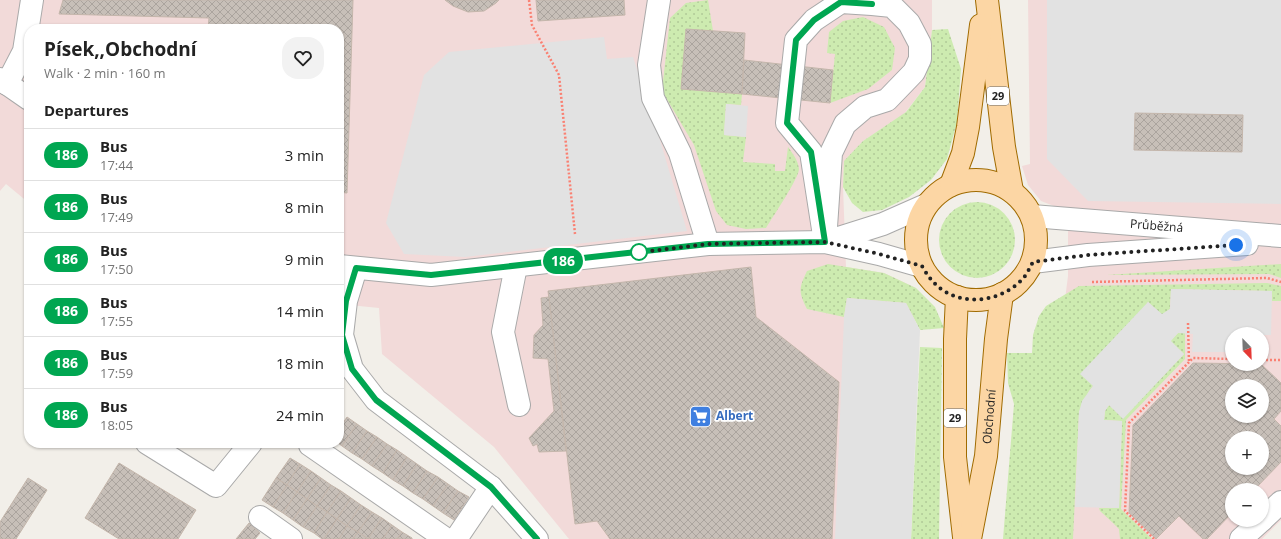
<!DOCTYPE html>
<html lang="en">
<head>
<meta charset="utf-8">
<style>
	body { margin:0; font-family:"Open Sans",sans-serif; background:#f2f2f2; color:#222; height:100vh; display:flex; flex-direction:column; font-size:15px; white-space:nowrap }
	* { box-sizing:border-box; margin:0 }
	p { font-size:13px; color:#767676 }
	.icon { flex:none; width:22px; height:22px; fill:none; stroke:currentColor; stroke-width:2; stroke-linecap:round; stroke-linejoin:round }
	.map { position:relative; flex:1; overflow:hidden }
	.drawer { position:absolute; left:24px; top:24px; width:320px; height:424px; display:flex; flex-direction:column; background:#fff; border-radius:16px; box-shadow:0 1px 3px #0004 }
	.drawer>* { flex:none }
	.badge { padding:0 8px; border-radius:13px; font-size:14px; line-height:26px }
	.needle { width:26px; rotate:157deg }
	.tools { position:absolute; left:1225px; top:327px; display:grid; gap:8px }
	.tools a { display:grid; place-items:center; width:44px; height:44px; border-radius:50%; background:#fff; box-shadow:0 1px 3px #0004; font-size:20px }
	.you { position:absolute; width:20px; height:20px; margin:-10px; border:3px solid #fff; border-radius:50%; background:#1a73e8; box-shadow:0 0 0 6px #1a73e833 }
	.map>.badge { position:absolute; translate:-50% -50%; box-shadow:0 0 0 2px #fff }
	h2 { padding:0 20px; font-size:15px; line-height:36px }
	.round { display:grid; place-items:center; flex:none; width:42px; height:42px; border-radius:16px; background:#f2f2f2 }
	.headline { display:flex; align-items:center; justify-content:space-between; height:68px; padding:0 20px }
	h1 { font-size:19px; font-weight:700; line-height:30px }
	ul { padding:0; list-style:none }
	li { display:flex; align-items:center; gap:12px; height:52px; padding:0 20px; border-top:1px solid #e0e0e0 }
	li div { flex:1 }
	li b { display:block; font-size:15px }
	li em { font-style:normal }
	li .badge { min-width:44px; font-weight:700; text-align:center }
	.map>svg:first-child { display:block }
	.commercial { fill:#f2dad9; fill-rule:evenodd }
	.grass { fill:url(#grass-dots) }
	.parking { fill:#e2e2e2 }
	.building { fill:url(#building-cross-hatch); stroke:#c4b6ab; fill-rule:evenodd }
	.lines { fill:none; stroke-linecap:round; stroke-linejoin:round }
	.minor-casing { stroke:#a9a9a9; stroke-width:24 }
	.major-casing { stroke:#a06b00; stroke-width:24 }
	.path { stroke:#fa8072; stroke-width:2.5; stroke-dasharray:2 2; stroke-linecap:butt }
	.minor { stroke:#fff; stroke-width:22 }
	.major { stroke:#fcd6a4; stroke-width:22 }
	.line-casing { stroke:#fff; stroke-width:9 }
	.line { stroke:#00a651; stroke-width:6 }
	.walk { stroke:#222; stroke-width:4; stroke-dasharray:0 7.2 }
	.stop-dot { fill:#fff; stroke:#00a651; stroke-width:2 }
	.labels { text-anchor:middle; stroke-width:3.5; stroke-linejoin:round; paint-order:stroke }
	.shield { fill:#fff; stroke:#646464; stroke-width:1 }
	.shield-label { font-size:11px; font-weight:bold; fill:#222 }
	.street-label { font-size:12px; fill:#222; stroke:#fff }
	.shop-label { font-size:12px; font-weight:bold; fill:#366cbe; stroke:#fff; text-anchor:start }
</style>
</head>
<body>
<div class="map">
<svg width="1281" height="539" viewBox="0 0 1281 539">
	<defs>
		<pattern id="grass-dots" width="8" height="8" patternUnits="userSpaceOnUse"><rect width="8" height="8" fill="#cdebb0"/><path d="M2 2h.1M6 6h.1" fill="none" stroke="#b0c997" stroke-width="1.8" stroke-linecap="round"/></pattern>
		<pattern id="building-cross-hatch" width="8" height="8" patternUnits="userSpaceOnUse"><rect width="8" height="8" fill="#c7bfb8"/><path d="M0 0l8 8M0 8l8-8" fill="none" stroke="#aba49e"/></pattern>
	</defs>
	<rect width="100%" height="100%" fill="#f2efe9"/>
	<g class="commercial">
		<polygon points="0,0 932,0 932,30 925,87 904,114 863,141 844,162 843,187 846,267 884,273 916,288 911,539 569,539 494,447 382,354 379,308 339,304 339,29 29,29 29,203 6,184 0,191"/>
		<path d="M 1028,0 L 1281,0 L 1281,520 L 1262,539 L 1065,539 L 1038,510 L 1068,276 L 1068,209 L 1054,206 L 1041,201 L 1028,185 L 1022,166 L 1030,164 ZM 1232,334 L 1262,334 L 1262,364 L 1232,364 ZM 1232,386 L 1262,386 L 1262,416 L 1232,416 ZM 1232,438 L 1262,438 L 1262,468 L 1232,468 ZM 1232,490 L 1262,490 L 1262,520 L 1232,520 Z"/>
	</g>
	<g class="grass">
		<path d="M 708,0 L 713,31 L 686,29 L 681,89 L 742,94 L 741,105 L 726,104 L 724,135 L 746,137 L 743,162 L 775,164 L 775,171 L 785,171 L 788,147 C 793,154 798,160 799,169 C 799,178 772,218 766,228 L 746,229 L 727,225 L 716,211 L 694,145 L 662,91 L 670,18 L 686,3 Z"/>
		<polygon points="863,17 884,27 895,48 892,70 868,89 830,103 835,54 827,53 829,32 843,21"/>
		<polygon points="948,29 961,69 957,122 947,159 931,180 909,197 882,210 863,212 852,203 843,187 844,161 863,141 906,112 925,87 932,30"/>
		<circle cx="977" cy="240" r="38"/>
		<path d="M 828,264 L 884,273 L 916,288 L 935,307 L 944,328 L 920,330 L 906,303 L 847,298 L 844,317 L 807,309 C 798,291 799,288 807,271 Z"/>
		<polygon points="1281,264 1281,278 1269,274 1106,275"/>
		<polygon points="1267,283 1281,286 1281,301 1272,301 1272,291 1171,289 1170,309 1162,315 1148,302 1093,386 1089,391 1079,412 1073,539 1003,539 1014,404 1008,383 1007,353 1032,353 1033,335 1039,316 1046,306 1079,286"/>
		<polygon points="1178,333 1185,333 1185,359 1126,420 1121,509 1152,539 1120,539 1119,529 1113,523 1100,511 1099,508 1119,508 1122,421 1104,420 1105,411 1109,405 1123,418 1184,354 1170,341"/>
		<polygon points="920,347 942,348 939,539 911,539"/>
	</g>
	<g class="parking">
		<polygon points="1047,0 1281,0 1281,204 1088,201 1047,159"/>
		<polygon points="604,37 607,59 633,57 654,120 687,231 465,257 404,254 386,223 424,75 449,52"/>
		<polygon points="726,104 748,106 746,137 724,135"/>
		<polygon points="1171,289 1272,291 1271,335 1262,335 1262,334 1232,334 1232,352 1192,352 1193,334 1178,333 1171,341 1184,354 1123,419 1109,405 1105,411 1104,420 1122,421 1119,508 1075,507 1079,412 1082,401 1093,386 1080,374 1148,302 1162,314 1170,309"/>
		<polygon points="847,298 906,303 920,330 911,539 835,539 844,317"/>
	</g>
	<g class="building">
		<polygon points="63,0 353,0 347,193 339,192 339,29 208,29 209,18 59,14"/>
		<polygon points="445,0 499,0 496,3 484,11 468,12 453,6"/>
		<polygon points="536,0 624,0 625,15 538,21"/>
		<polygon points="686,29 745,33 742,94 681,89"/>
		<polygon points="744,60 833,70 830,103 742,94"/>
		<polygon points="1135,113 1243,115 1242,152 1134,150"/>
		<polygon points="751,267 756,317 839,382 832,539 610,539 597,521 575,524 548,291"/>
		<polygon points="549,297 566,451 539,452 537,444 533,446 529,438 554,411 548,359 533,358 534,335 543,325 541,298"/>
		<path d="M 1193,363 L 1261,364 L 1281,383 L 1281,411 L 1274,419 L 1281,426 L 1281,462 L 1254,490 L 1232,490 L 1232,513 L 1207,539 L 1203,539 L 1179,516 L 1156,539 L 1129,513 L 1133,425 ZM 1232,386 L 1262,386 L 1262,416 L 1232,416 ZM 1232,438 L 1262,438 L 1262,468 L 1232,468 Z"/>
		<polygon points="347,417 357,424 342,446 338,443 339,443 339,429"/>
		<polygon points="357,424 367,431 352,453 342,446"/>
		<polygon points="367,431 377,437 362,459 352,453"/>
		<polygon points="377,437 387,444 372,466 362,459"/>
		<polygon points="387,444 397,450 383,473 372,466"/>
		<polygon points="397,450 407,457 393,480 383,473"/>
		<polygon points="407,457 417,464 403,486 393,480"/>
		<polygon points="290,458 300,464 287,485 276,478"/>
		<polygon points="119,463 196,510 178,539 119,539 85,518"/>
		<polygon points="300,464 311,471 297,492 287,485"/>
		<polygon points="417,464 427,471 413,493 403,486"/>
		<polygon points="311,471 321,478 307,499 297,492"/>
		<polygon points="427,471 438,477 423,499 413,493"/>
		<polygon points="438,477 448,484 433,506 423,499"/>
		<polygon points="28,478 47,490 16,539 0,539 0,522"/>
		<polygon points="276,478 287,485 273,507 262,500"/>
		<polygon points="321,478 331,485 317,506 307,499"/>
		<polygon points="448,484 458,491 443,513 433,506"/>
		<polygon points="287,485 297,492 283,513 273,507"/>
		<polygon points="331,485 341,491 327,512 317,506"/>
		<polygon points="341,491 351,498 337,519 327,512"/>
		<polygon points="458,491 469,497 454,520 443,513"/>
		<polygon points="297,492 307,499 293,520 283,513"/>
		<polygon points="351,498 361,505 347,526 337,519"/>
		<polygon points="307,499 317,506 303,527 293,520"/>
		<polygon points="361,505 372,512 358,532 347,526"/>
		<polygon points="317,506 327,512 314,533 303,527"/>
		<polygon points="327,512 337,519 324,539 322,539 314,533"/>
		<polygon points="372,512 382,518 368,539 358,532"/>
		<polygon points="382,518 392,525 383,539 368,539"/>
		<polygon points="337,519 347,526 339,539 324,539"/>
		<polygon points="249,523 260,533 255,539 236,539"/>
		<polygon points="392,525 402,532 397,539 383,539"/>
		<polygon points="347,526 358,532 353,539 339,539"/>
		<polygon points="358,532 368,539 353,539"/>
		<polygon points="402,532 412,538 412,539 397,539"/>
	</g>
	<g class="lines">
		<defs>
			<g id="minor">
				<polyline points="659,0 649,65 653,98 680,153 708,244"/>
				<polygon points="841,2 872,4 892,6 909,23 920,44 920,59 914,72 887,100 865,107 845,124 831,153 825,242 811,152 787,123 796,40 814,20"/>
				<polyline points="0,79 29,99"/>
				<polyline points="7,84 24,51 32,0"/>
				<path id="s1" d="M 1032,216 L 1281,236"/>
				<polyline points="826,242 883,224 926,205"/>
				<polyline points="1033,262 1088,255 1247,244"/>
				<polyline points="339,266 431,275 708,244 825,242 879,254 921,266"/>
				<polyline points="516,266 503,332 519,405"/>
				<polyline points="356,268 346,301 342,335 352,369 376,400 491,487 537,539"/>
				<polyline points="147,443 216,486 251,443"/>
				<polyline points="310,445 446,539"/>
				<polyline points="260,517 291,539"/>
				<polyline points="1262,520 1281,502"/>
				<polyline points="456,539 491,487"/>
				<polyline points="1241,539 1262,520"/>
			</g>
			<g id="major">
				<polyline points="987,0 1004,147 1012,191"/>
				<circle cx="976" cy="240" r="60"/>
				<polyline points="951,185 963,153 968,127 981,25"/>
				<polyline points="957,297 955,339 955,457 964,537"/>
				<path id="s2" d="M 970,539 L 986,456 L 996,339 L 1002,294"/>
			</g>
		</defs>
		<use href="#minor" class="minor-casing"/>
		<use href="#major" class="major-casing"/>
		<g class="path">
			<polyline points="529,0 532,25 559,75 575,234"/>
			<polyline points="1092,282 1267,278 1281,282"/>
			<polyline points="1188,323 1189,363"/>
			<polyline points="1262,360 1281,360"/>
			<polyline points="1154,539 1125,511 1129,423 1193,358 1232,359"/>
		</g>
		<use href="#minor" class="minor"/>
		<use href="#major" class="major"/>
	</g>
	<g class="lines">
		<defs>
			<polyline id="line" points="537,539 491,487 376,400 352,369 342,335 346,301 356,268 431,275 708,244 825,242 811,152 787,123 796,40 814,20 841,2 872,4"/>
		</defs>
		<use href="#line" class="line-casing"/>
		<use href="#line" class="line"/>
		<path class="walk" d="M 639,252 L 635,253 L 708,244 L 825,242 L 879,254 L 922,266 C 927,275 933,283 941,289 C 967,308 1006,300 1025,276 C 1028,272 1030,267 1033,262 L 1088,255 L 1236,245"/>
	</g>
	<defs>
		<symbol id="supermarket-square" viewBox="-11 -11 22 22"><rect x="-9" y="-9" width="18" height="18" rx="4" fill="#3f7fe0" stroke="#fff"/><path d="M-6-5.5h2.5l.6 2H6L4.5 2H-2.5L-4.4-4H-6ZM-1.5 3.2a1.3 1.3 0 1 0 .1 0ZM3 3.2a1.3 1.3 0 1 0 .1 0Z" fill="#fff"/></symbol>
	</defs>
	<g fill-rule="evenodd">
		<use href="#supermarket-square" x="688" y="404" width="25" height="25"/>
	</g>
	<circle class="stop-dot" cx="639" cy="252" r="8"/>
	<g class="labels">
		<g class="shield">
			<rect x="987" y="87" width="22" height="18" rx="3"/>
			<rect x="944" y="409" width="22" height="18" rx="3"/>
		</g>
		<g class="shield-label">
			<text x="998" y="100">29</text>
			<text x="955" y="422">29</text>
		</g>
		<g class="street-label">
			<text dy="4" stroke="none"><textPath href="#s1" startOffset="125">Průběžná</textPath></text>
			<text dy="4" stroke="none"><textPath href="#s2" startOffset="124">Obchodní</textPath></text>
		</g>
		<g class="shop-label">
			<text x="716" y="420">Albert</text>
		</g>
	</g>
</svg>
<div class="tools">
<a><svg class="needle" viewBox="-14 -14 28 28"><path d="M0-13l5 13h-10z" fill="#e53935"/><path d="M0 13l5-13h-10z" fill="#767676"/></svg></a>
<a><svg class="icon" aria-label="layers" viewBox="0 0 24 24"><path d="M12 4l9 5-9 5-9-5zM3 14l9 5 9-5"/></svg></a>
<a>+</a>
<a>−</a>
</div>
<div class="you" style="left:1236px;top:245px"></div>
<b class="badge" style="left:563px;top:261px;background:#00a651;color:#fff">186</b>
<section class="drawer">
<div class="headline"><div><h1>Písek,,Obchodní</h1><p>Walk · 2 min · 160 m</p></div><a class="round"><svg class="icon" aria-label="heart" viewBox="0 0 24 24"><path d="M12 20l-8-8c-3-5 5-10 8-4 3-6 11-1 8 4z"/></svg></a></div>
<h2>Departures</h2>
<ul>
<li><span class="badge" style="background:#00a651;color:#fff">186</span><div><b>Bus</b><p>17:44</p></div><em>3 min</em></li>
<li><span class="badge" style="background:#00a651;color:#fff">186</span><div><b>Bus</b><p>17:49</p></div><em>8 min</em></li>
<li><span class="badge" style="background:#00a651;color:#fff">186</span><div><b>Bus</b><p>17:50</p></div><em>9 min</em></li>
<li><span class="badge" style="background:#00a651;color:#fff">186</span><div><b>Bus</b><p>17:55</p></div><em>14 min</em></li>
<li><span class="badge" style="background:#00a651;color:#fff">186</span><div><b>Bus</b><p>17:59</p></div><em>18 min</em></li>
<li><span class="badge" style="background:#00a651;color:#fff">186</span><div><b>Bus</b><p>18:05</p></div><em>24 min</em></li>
</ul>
</section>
</div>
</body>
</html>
